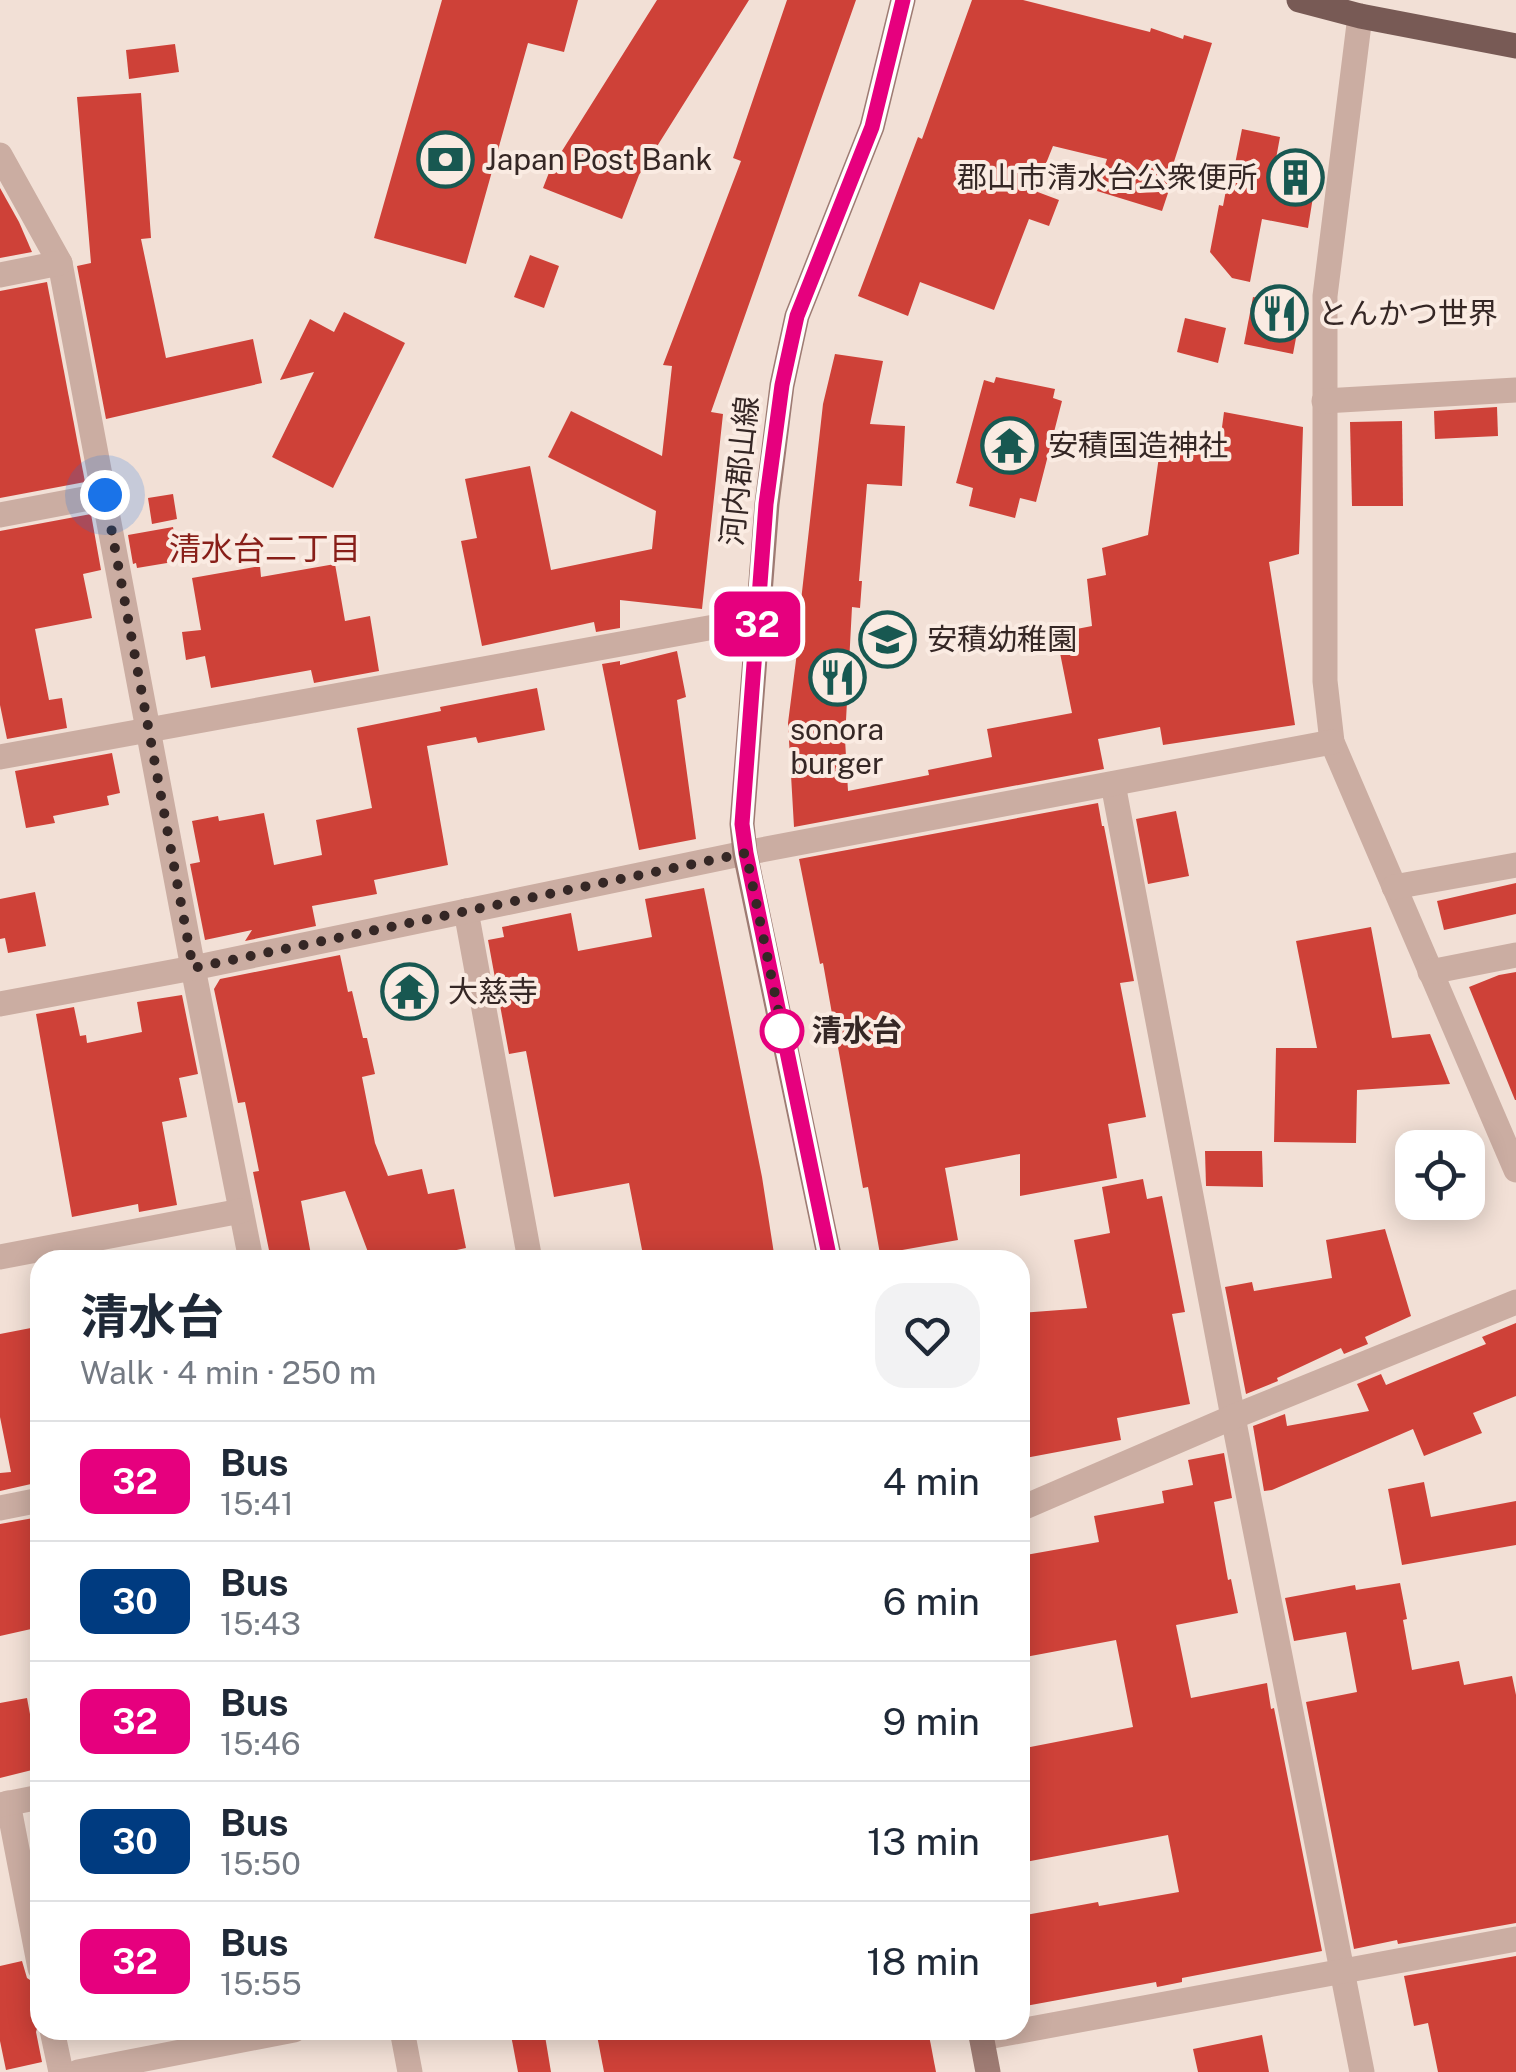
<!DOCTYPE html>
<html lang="en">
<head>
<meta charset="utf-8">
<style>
	body { margin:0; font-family:"Public Sans","Noto Sans JP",sans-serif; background:#f2f2f3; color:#1f2937; height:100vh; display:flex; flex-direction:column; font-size:38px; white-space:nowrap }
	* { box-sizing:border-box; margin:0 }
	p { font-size:32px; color:#747a83 }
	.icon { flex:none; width:55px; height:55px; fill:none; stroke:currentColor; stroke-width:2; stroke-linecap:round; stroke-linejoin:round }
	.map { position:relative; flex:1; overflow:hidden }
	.side { position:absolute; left:30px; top:1250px; width:1000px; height:790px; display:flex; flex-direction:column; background:#fff; border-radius:30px; box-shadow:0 5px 25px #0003 }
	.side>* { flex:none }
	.badge { padding:0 20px; border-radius:15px; font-size:35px; line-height:65px }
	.controls { position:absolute; left:1395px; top:1130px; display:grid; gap:20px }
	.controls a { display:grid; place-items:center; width:90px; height:90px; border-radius:20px; background:#fff; box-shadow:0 5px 25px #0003; font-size:50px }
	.you { position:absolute; width:50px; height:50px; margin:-25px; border:8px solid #fff; border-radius:50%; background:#1a73e8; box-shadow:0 0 0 15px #1a73e833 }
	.map>.badge { position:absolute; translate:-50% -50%; box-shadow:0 0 0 5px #fff }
	.round { display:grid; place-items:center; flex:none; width:105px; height:105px; border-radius:30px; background:#f2f2f3 }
	.overview { display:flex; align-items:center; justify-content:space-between; height:170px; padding:0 50px }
	h1 { font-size:48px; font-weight:700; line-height:75px }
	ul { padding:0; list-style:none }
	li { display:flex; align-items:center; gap:30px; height:120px; padding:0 50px; border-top:2px solid #e0e1e3 }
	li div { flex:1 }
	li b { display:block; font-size:38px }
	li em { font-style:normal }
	li .badge { min-width:110px; font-weight:700; text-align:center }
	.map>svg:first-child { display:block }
	.building { fill:#ce4138 }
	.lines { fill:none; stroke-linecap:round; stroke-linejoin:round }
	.street { stroke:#cbada2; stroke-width:25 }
	.secondary { stroke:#9e7b73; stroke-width:25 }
	.primary { stroke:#785a55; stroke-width:25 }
	.line-casing { stroke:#fff; stroke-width:22 }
	.line { stroke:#e6007e; stroke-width:15 }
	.walk { stroke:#352725; stroke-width:10; stroke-dasharray:0 18 }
	.stop-dot { fill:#fff; stroke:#e6007e; stroke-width:5 }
	.labels { text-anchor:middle; stroke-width:8; stroke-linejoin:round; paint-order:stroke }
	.poi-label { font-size:30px; fill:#352725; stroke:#faebe2; text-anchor:start }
	.street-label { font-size:30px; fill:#352725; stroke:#faebe2 }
	.stop-label { font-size:30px; font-weight:bold; fill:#352725; stroke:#faebe2; text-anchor:start }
	.neighbourhood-label { font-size:32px; fill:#881f19; stroke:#faebe2 }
</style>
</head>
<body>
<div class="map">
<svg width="1516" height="2072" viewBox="0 0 1516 2072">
	<rect width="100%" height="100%" fill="#f2e0d6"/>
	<g class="building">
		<polygon points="442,0 578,0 564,52 528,43 466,264 374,238"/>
		<polygon points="657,0 749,0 639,175 622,219 543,188 550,170"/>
		<polygon points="787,0 856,0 711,412 723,414 702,609 620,600 620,628 596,632 594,622 482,646 461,541 477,538 465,479 530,466 551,570 652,549 656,511 548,457 571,411 662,456 672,366 663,365 741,161 733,158"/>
		<polygon points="972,0 1023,0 1150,32 1151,28 1183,39 1184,35 1212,43 1171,171 1175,172 1162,211 1097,191 1107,159 1053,146 1035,191 1059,200 1049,226 1029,219 994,310 920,282 908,316 858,296 918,137 922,139"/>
		<polygon points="175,44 179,72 129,79 126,50"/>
		<polygon points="141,93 151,238 141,239 166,358 253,339 262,383 106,419 77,266 91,263 77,97"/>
		<polygon points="1242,129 1280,137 1275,164 1317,172 1308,228 1262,219 1250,282 1232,278 1210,252 1219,205 1223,206 1230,169 1234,169"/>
		<polygon points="0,188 19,222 32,252 0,258"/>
		<polygon points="530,255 559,266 544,308 514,297"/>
		<polygon points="47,282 85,482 0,498 0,291"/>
		<polygon points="1253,297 1302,306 1293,354 1244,344"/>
		<polygon points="344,312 405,343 333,488 272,457 314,372 280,380 310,319 334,332"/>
		<polygon points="1185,318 1226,328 1218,363 1177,352"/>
		<polygon points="835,354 883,361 870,424 905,426 902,486 867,484 859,581 862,581 860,608 852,607 845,739 848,791 929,775 928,770 992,757 987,729 1072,713 1056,633 1092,626 1087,579 1106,575 1102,548 1148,535 1161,442 1219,450 1224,412 1303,427 1299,554 1269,562 1295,725 1163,745 1160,727 1098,739 1104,769 794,827 788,723 801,621 801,601 823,404"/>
		<polygon points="996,377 1055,389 1053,398 1062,401 1036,502 1020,498 1015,518 969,506 973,488 956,483 984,380 994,383"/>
		<polygon points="1497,407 1498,436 1435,439 1434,411"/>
		<polygon points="1402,421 1403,506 1352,506 1350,422"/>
		<polygon points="173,494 177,519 152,524 148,498"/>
		<polygon points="91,514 101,570 83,574 92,618 35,629 49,700 62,698 67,728 7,739 0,705 0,531"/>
		<polygon points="173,527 179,561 137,568 136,563 133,564 128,535"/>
		<polygon points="335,564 345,621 370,616 379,671 314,683 311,670 211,688 205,656 186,660 182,632 201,630 192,578 260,566 261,577"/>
		<polygon points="677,651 686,697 677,700 696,839 639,850 602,664 620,661 620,665"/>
		<polygon points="537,688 545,730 478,743 476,737 427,746 448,865 374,880 377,894 312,906 316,926 245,941 252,930 205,940 190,864 200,862 192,821 218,816 219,821 264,813 274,865 322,855 316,820 372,808 357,728 441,711 440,707"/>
		<polygon points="112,753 120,793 107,796 109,805 53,816 55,823 26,828 15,771"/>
		<polygon points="1098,803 1102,826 1104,826 1134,981 1120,983 1146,1117 1108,1124 1117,1178 1020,1196 1020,1154 945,1168 958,1240 880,1254 868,1187 863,1188 823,963 820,964 799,859"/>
		<polygon points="1176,811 1189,876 1148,884 1136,819"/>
		<polygon points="1516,883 1516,914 1444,930 1437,901"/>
		<polygon points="704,888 762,1177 775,1260 644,1260 629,1183 554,1197 526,1051 509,1054 488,940 504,937 502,927 571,913 578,951 652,937 645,899"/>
		<polygon points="35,892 46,946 8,953 5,938 0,939 0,899"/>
		<polygon points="1371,927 1392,1038 1430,1034 1450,1084 1357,1090 1356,1143 1274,1142 1276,1048 1317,1048 1296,941"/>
		<polygon points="340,955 348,992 352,991 363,1038 367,1038 375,1074 362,1077 375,1143 388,1176 422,1169 428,1194 454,1189 466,1248 410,1260 371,1260 345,1191 301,1201 312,1260 271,1260 253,1172 259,1171 245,1102 238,1103 214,989 220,979"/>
		<polygon points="1516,972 1516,1100 1515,1100 1469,987 1499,975"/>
		<polygon points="182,995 198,1074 179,1078 187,1117 162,1122 177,1205 139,1212 138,1204 72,1217 36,1014 74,1007 80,1036 86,1035 87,1043 142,1032 137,1002"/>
		<polygon points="1205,1151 1262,1151 1263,1187 1206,1186"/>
		<polygon points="1143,1179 1147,1199 1162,1196 1185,1312 1172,1314 1190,1404 1117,1418 1121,1440 1020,1459 1020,1313 1087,1308 1074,1240 1110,1233 1102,1187"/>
		<polygon points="1385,1229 1411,1316 1365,1337 1368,1344 1344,1354 1341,1348 1277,1378 1278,1381 1246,1394 1225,1287 1252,1282 1254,1291 1332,1278 1326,1240"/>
		<polygon points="1516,1323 1516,1396 1473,1413 1482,1433 1424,1456 1413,1429 1272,1490 1264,1491 1253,1426 1285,1414 1287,1426 1369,1411 1357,1384 1381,1374 1386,1385 1486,1344 1482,1337"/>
		<polygon points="36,1327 40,1348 40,1482 0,1491 0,1473 11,1472 0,1417 0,1334"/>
		<polygon points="1224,1453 1232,1498 1214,1502 1228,1580 1231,1579 1238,1613 1176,1625 1191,1698 1267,1683 1271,1709 1274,1708 1322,1951 1182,1978 1182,1982 1157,1987 1156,1982 1020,2007 1020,1916 1098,1902 1099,1906 1179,1892 1168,1835 1020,1863 1020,1749 1133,1727 1116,1640 1020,1658 1020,1556 1099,1542 1094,1516 1164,1503 1162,1491 1193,1485 1188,1460"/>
		<polygon points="1424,1482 1431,1517 1516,1501 1516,1545 1402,1565 1388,1489"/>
		<polygon points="39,1517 40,1627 0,1636 0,1524"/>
		<polygon points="1400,1583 1407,1619 1403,1620 1412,1670 1459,1661 1464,1685 1512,1676 1516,1695 1516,1923 1398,1944 1397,1940 1354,1949 1306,1702 1357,1692 1346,1632 1294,1641 1285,1598 1355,1585 1356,1590"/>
		<polygon points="27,1698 35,1741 40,1739 40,1768 0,1778 0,1703"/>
		<polygon points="1516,1956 1516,2072 1438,2072 1428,2023 1414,2026 1404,1976"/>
		<polygon points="22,1961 27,1978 33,1982 40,2018 36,2032 42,2062 6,2070 0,2041 0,1966"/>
		<polygon points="510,2030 544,2030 551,2072 518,2072"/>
		<polygon points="596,2030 928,2030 936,2072 604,2072"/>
		<polygon points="1262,2035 1269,2072 1198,2072 1193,2049"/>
	</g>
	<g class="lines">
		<g class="street">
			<polyline points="1360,16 1325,296 1325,681 1332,742 1516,1170"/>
			<polyline points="0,155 60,263 193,968 251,1260"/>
			<polyline points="0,275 60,263"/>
			<polyline points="1324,401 1516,390"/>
			<polyline points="0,515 105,495"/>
			<polyline points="0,757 758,619"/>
			<polyline points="1113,784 1233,1417 1362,2072"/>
			<polyline points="1394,887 1516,865"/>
			<polyline points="466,911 530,1260"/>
			<polyline points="1430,972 1516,955"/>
			<polyline points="0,1004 193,968 745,853 1332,742"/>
			<polyline points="0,1257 241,1211"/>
			<polyline points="0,1508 40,1500"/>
			<polyline points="1020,1509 1233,1417 1516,1302"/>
			<polyline points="8,1803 40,1968"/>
			<polyline points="0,1805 40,1797"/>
			<polyline points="52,2030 61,2072"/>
			<polyline points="402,2030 410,2072"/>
			<polyline points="982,2038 1516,1939"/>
			<polyline points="78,2072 294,2030"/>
		</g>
		<g class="secondary">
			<polyline points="830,1260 745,853 742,824 767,504 782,385 797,316 872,127 903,0"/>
			<polyline points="980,2030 988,2072"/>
		</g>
		<polyline class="primary" points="1299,0 1360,16 1516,46"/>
	</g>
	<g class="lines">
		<defs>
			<polyline id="line" points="830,1260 746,853 742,824 766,504 782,385 797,316 872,127 903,0"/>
		</defs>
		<use href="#line" class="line-casing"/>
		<use href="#line" class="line"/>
		<polyline class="walk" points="105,495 193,968 746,853 784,1038 782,1031"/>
	</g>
	<defs>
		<symbol id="bank-ring" viewBox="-11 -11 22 22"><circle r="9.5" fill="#faebe2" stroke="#185851" stroke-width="1.5"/><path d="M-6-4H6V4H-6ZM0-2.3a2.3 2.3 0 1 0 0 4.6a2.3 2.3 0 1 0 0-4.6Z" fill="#185851"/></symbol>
		<symbol id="building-ring" viewBox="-11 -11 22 22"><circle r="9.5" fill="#faebe2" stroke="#185851" stroke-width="1.5"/><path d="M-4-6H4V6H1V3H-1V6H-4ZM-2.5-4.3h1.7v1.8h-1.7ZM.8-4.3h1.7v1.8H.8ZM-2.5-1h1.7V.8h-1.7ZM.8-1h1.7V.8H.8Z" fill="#185851"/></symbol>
		<symbol id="restaurant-ring" viewBox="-11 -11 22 22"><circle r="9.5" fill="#faebe2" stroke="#185851" stroke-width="1.5"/><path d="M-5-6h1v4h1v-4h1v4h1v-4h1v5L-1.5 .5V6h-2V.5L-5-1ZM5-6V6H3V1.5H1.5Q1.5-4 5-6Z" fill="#185851"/></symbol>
		<symbol id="temple-ring" viewBox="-11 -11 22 22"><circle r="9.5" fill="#faebe2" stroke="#185851" stroke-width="1.5"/><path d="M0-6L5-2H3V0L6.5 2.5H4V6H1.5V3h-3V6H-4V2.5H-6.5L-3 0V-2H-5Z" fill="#185851"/></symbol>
		<symbol id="school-ring" viewBox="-11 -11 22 22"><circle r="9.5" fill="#faebe2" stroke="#185851" stroke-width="1.5"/><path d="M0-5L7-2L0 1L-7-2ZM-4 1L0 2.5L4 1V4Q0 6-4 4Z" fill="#185851"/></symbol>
	</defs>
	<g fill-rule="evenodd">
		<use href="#bank-ring" x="414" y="128" width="63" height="63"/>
		<use href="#building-ring" x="1264" y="146" width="63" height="63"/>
		<use href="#restaurant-ring" x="1248" y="282" width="63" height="63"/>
		<use href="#temple-ring" x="978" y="414" width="63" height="63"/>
		<use href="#school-ring" x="856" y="608" width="63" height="63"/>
		<use href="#restaurant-ring" x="806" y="646" width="63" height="63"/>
		<use href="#temple-ring" x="378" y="960" width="63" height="63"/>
	</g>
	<circle class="stop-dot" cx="782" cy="1031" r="20"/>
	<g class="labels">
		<g class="poi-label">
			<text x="485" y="170">Japan Post Bank</text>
			<text x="1257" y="188" text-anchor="end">郡山市清水台公衆便所</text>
			<text x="1318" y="324">とんかつ世界</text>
			<text x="1048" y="456">安積国造神社</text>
			<text x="927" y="650">安積幼稚園</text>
			<text x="837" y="740" text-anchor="middle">sonora<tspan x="837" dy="34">burger</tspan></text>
			<text x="448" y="1002">大慈寺</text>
		</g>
		<g class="street-label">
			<text transform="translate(740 471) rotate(-84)" y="10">河内郡山線</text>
		</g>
		<g class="stop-label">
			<text x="812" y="1041">清水台</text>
		</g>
		<g class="neighbourhood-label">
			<text x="265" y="560">清水台二丁目</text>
		</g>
	</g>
</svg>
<div class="controls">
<a><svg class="icon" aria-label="locate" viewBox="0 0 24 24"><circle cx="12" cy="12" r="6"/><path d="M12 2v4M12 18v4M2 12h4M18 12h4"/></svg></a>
</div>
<div class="you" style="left:105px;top:495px"></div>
<b class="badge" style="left:757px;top:624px;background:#e6007e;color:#fff">32</b>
<section class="side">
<div class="overview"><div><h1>清水台</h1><p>Walk · 4 min · 250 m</p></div><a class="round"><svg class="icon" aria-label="heart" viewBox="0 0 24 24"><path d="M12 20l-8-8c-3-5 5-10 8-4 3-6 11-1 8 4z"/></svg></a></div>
<ul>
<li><span class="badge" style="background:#e6007e;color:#fff">32</span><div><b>Bus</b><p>15:41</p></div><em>4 min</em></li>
<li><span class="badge" style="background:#003b80;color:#fff">30</span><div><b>Bus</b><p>15:43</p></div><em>6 min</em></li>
<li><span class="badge" style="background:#e6007e;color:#fff">32</span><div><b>Bus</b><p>15:46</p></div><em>9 min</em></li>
<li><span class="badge" style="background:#003b80;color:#fff">30</span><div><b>Bus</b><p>15:50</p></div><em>13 min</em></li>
<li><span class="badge" style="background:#e6007e;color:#fff">32</span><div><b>Bus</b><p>15:55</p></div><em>18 min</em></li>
</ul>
</section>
</div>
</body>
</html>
